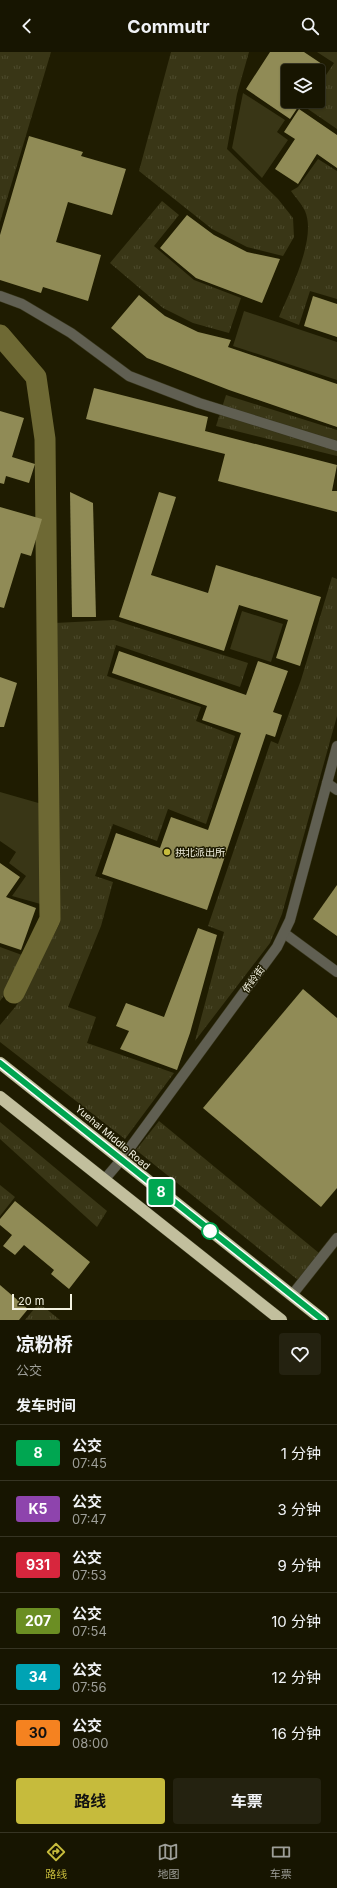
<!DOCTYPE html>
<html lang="zh">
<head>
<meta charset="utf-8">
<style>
	body { margin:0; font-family:Inter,"Noto Sans SC",sans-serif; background:#242210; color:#f1f3f6; height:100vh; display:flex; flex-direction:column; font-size:15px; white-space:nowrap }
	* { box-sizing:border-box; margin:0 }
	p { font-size:13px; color:#9e9f99 }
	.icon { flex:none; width:22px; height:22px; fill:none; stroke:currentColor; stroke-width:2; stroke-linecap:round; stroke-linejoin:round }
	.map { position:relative; height:1268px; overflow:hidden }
	.side { display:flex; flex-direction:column; background:#171501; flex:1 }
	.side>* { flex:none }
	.badge { padding:0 8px; border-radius:3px; font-size:14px; line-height:26px }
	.controls { position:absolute; left:281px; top:12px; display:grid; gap:8px }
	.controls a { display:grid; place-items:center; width:44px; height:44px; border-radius:4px; background:#171501; box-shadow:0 1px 3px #0004,0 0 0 1px #363423; font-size:20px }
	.scale { position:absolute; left:12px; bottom:10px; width:60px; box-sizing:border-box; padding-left:4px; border:2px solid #f3f2e1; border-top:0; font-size:11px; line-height:14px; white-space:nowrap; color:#f3f2e1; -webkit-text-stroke:3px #1f1c01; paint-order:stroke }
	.map>.badge { position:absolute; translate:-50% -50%; box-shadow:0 0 0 2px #fff }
	h2 { padding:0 16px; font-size:15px; line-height:36px }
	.round { display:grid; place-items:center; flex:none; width:42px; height:42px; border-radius:4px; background:#242210 }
	.headline { display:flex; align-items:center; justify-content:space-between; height:68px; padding:0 16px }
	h1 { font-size:19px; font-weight:700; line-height:30px }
	.cta { display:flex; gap:8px; margin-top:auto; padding:8px 16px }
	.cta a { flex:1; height:46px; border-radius:4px; background:#c6bb3c; color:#111; font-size:16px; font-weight:700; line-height:46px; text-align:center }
	.cta a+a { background:#242210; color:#f1f3f6 }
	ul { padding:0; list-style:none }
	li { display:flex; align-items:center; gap:12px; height:56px; padding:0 16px; border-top:1px solid #363423 }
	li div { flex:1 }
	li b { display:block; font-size:15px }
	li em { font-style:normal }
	li .badge { min-width:44px; font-weight:700; text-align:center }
	header { display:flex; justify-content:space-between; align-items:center; height:52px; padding:0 16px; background:#171501; font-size:18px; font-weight:700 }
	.dock { display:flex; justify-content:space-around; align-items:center; height:56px; border-top:1px solid #363423; background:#171501; font-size:11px; color:#9e9f99 }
	.dock a { display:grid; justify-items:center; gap:2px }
	.dock .active { color:#c6bb3c }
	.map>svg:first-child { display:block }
	.grass { fill:url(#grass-tufts) }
	.park { fill:#393616 }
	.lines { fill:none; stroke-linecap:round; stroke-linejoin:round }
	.canal { stroke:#6e6934; stroke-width:21 }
	.building { fill:#908b56 }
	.minor-casing { stroke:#38361c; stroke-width:11 }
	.highway-casing { stroke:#38361c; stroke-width:13 }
	.minor { stroke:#605f52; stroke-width:10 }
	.highway { stroke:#c2bf9d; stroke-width:12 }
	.line-casing { stroke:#fff; stroke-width:9 }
	.line { stroke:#00a651; stroke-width:6 }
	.poi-dot { fill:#c6bb3c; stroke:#1f1c01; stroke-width:1.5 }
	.stop-dot { fill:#fff; stroke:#00a651; stroke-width:2 }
	.labels { text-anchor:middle; stroke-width:3; stroke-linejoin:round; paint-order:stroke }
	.poi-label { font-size:10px; fill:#f3f2e1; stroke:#1f1c01; text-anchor:start }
	.street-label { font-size:10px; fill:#f3f2e1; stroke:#1f1c01 }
</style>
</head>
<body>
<header><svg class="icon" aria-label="back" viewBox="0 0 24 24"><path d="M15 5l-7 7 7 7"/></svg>Commutr<svg class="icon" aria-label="search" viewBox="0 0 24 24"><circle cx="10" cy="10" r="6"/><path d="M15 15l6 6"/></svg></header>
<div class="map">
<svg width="337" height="1268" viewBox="0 0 337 1268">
	<defs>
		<pattern id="grass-tufts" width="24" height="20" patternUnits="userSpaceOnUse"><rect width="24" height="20" fill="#393616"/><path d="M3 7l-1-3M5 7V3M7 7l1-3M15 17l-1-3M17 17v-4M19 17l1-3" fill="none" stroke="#4c4a2c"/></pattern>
	</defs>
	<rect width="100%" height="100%" fill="#1f1c01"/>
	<g class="grass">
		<polygon points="0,0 51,0 0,170"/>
		<polygon points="171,0 249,0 237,42 227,97 278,147 293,166 294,185 283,204 247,195 212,177 139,119"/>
		<polygon points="317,0 337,0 337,77 305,55 309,49 318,49 318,35 334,11"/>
		<path d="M 318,107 L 337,119 L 337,247 L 310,239 L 299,273 L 279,265 C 290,239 317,186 305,159 C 302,152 295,145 291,139 L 298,135 Z"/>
		<polygon points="162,149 179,163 154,194 194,228 241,246 229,281 193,271 163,256 110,211"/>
		<polygon points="226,343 337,378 337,404 216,374"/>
		<polygon points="332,525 337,527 337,664 282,862 270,891 195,989 224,880 208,874 271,689 278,692 301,628"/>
		<polygon points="114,568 248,611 240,635 116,593 107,624 201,655 196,669 235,684 206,772 168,757 157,789 113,772 95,824 113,830 101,874 68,955 96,965 87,991 174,1021 125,1087 0,990 0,973 16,954 60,871 55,571"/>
		<polygon points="0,895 22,903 9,937 0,949"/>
		<polygon points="159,1069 319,1201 298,1228 136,1098"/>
		<polygon points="0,1070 107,1159 97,1175 0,1087"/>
		<polygon points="0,1133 15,1145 0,1164"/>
		<polygon points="39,1251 60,1268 25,1268"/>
	</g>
	<g class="park">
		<polygon points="243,41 285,68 277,80 288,88 262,126 232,96"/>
		<polygon points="244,259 337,290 337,328 233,294"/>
		<polygon points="242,559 283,572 271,610 230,597"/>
		<polygon points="0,740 42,752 44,853 12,844 26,824 9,811 16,800 0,789"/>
	</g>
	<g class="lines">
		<polyline class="canal" points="0,283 36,325 45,387 50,867 14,941"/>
	</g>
	<g class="building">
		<polygon points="270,0 304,0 325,14 318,25 318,19 288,19 288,49 302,49 290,67 246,37"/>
		<polygon points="299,57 337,83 337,116 317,102 298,132 275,117 295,87 284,80"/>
		<polygon points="29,84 83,100 81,104 126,117 112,163 68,150 56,190 101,203 88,249 43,235 41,241 0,228 0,183"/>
		<polygon points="187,163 214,183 247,200 280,207 262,251 196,226 160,196"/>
		<polygon points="139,243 165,264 198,280 231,288 228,295 337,332 337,375 229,338 147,306 111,276"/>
		<polygon points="313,244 337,252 337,285 304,274"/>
		<polygon points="94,336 208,365 205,379 337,413 332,439 337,439 337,460 218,429 225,402 86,367"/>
		<polygon points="0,359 24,366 12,405 35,412 29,431 6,424 4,432 0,431"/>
		<polygon points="70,440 93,451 96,565 72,565"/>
		<polygon points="159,440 176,445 151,523 208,541 216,513 321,545 300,614 276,606 288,568 239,553 224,599 119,565"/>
		<polygon points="0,455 42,467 31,504 21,501 4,556 0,555"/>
		<polygon points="119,599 246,643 258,609 288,619 273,660 282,663 275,685 266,682 207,858 102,822 116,781 160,796 171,765 208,778 241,681 202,668 207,654 112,621"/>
		<polygon points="0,625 17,631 4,675 0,675"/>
		<polygon points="0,811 20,825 6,845 36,856 21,898 0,891"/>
		<polygon points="337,833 337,884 313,867"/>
		<polygon points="198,876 217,883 190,981 177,1018 120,997 129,979 116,974 126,951 164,965"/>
		<polygon points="303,937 337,966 337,1136 321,1155 203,1056"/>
		<polygon points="15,1149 90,1210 69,1237 51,1222 54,1218 24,1193 15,1203 3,1194 12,1183 0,1173 0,1167"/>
		<polygon points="0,1233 28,1257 19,1268 0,1268"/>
	</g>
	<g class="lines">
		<defs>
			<g id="minor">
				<polyline points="0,244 22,252 71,281 129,324 199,351 337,394"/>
				<polyline points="327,731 337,738"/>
				<polyline points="284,881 337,920"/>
				<polyline points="104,1128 121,1108 277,895 290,868 337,694"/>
				<polyline points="292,1243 337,1186"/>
			</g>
			<g id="highway">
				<polyline points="0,1011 323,1268"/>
				<polyline points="0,1045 281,1268"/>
			</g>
		</defs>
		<use href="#minor" class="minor-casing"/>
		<use href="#highway" class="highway-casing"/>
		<use href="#minor" class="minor"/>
		<use href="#highway" class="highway"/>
	</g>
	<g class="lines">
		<defs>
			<polyline id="line" points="0,1011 323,1268"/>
		</defs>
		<use href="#line" class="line-casing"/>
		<use href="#line" class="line"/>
	</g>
	<circle class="poi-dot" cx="167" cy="800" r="4"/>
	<circle class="stop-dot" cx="210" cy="1179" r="8"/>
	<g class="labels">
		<g class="poi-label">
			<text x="175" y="804">拱北派出所</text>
		</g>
		<g class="street-label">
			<text transform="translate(253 927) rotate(-54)" y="4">侨岭街</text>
			<text transform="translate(113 1085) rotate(40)" y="4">Yuehai Middle Road</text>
		</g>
	</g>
</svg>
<div class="controls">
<a><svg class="icon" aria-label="layers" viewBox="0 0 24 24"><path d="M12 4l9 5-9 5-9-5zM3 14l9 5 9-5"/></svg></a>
</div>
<div class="scale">20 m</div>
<b class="badge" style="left:161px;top:1140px;background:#00a651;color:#fff">8</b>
</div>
<section class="side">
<div class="headline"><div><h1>凉粉桥</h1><p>公交</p></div><a class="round"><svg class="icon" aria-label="heart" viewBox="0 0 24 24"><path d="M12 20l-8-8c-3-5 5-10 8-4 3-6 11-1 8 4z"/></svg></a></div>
<h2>发车时间</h2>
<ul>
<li><span class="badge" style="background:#00a651;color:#fff">8</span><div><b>公交</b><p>07:45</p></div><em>1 分钟</em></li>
<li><span class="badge" style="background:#8e44ad;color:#fff">K5</span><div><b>公交</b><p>07:47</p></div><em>3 分钟</em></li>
<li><span class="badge" style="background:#d7263d;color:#fff">931</span><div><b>公交</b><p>07:53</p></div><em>9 分钟</em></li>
<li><span class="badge" style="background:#6b8e23;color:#fff">207</span><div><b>公交</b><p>07:54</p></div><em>10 分钟</em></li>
<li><span class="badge" style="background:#00a3b4;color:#fff">34</span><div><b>公交</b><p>07:56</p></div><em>12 分钟</em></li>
<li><span class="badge" style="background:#f58220;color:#111">30</span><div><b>公交</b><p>08:00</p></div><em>16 分钟</em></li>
</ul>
<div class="cta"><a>路线</a><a>车票</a></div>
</section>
<nav class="dock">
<a class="active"><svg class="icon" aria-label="directions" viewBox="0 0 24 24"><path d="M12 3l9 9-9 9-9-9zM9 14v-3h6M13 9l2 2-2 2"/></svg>路线</a>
<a><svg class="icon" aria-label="map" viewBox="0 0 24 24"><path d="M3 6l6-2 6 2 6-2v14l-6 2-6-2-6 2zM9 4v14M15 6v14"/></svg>地图</a>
<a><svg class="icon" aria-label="tickets" viewBox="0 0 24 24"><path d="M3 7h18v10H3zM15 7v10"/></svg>车票</a>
</nav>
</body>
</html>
